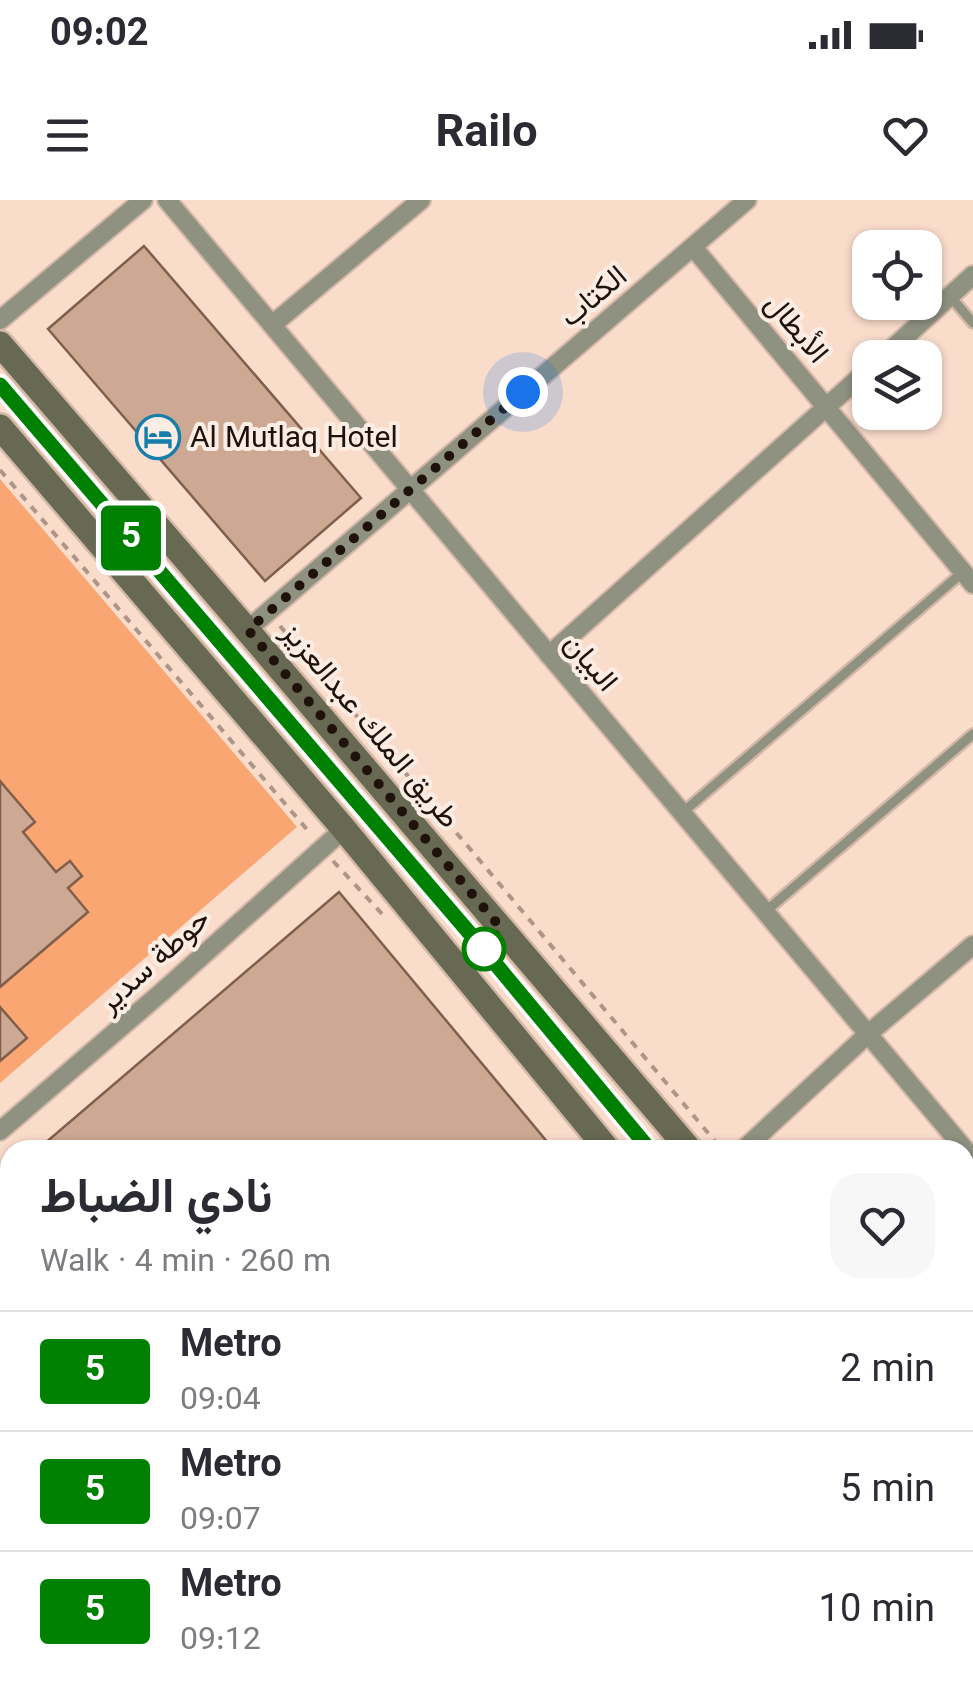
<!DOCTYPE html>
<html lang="en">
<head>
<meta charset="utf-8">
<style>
	body { margin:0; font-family:Georgia,Vazirmatn,serif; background:#f7f7f7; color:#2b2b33; height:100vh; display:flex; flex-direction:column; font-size:38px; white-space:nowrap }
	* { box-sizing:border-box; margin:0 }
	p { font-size:32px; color:#7c7c81 }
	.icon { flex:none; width:55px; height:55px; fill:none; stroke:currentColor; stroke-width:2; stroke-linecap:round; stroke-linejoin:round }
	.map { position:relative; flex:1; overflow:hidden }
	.panel { position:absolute; left:0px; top:940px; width:975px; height:550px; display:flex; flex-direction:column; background:#fff; border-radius:30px 30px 0 0; box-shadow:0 2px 8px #0004 }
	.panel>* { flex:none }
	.badge { padding:0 20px; border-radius:8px; font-size:35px; line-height:65px }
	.buttons { position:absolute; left:852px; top:30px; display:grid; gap:20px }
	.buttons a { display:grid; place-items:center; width:90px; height:90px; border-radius:20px; background:#fff; box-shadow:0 2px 8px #0004; font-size:50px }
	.you { position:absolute; width:50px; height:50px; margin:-25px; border:8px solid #fff; border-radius:50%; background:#1a73e8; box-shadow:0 0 0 15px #1a73e833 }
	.map>.badge { position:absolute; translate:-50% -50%; box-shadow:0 0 0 5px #fff }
	.round { display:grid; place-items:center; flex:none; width:105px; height:105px; border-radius:30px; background:#f7f7f7 }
	.headline { display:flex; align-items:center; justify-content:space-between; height:170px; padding:0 40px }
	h1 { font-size:48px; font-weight:700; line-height:75px }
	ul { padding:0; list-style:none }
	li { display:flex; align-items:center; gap:30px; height:120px; padding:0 40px; border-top:2px solid #e1e1e2 }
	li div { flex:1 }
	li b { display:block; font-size:38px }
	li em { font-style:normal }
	li .badge { min-width:110px; font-weight:700; text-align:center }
	.status { display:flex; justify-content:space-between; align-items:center; height:70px; padding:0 50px; background:#fff; direction:ltr }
	.status svg { height:28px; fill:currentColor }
	header { display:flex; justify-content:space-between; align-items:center; height:130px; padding:0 40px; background:#fff; font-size:45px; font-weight:700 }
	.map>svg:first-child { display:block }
	.green { fill:#f9a672 }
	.building { fill:#cda994; stroke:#7f5f4c; stroke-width:2.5 }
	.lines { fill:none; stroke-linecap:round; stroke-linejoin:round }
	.lane-casing { stroke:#d3b8a8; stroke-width:14 }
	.street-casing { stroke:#d3b8a8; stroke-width:22 }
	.secondary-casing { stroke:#d3b8a8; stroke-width:30 }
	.path { stroke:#ad9588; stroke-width:4; stroke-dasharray:8 8; stroke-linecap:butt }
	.lane { stroke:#8f9181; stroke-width:9 }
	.street { stroke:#8f9181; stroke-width:18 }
	.secondary { stroke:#676952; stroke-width:25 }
	.line-casing { stroke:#fff; stroke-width:22 }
	.line { stroke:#008000; stroke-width:15 }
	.walk { stroke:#1f120b; stroke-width:10; stroke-dasharray:0 18 }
	.stop-dot { fill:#fff; stroke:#008000; stroke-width:5 }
	.labels { text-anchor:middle; stroke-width:8; stroke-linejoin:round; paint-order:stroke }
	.street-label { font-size:30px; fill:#1f120b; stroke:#fcede4 }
	.poi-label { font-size:30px; fill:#1f120b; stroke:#fcede4; text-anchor:start }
</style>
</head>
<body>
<div class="status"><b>09:02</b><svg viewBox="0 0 49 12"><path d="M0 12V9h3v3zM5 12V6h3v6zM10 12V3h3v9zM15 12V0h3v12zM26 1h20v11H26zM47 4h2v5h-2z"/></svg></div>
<header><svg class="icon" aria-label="menu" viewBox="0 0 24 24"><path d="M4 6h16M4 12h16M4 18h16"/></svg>Railo<svg class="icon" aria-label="heart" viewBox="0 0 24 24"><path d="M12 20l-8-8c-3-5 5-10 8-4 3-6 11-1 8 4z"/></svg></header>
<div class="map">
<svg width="973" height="1490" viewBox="0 0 973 1490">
	<rect width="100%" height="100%" fill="#fadccb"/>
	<polygon class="green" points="0,279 297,627 0,883"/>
	<g class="building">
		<polygon points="144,46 361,298 265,381 48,129"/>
		<polygon points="0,581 35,622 23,632 56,672 70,661 82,676 68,688 88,712 0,787"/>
		<polygon points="339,692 554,950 37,950"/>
		<polygon points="0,807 27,838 0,861"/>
	</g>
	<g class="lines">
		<defs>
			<g id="lane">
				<polyline points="950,96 973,123"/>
				<polyline points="682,613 963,372"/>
				<polyline points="765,712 973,534"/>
				<polyline points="965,1231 973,1225"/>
				<polyline points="0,1289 10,1301"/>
				<polyline points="0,1336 10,1347"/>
				<polyline points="965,1464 973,1472"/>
				<polyline points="124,1480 133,1490"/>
				<polyline points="163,1480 172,1490"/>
				<polyline points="618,1490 630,1480"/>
			</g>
			<g id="street">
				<polyline points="167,0 973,959"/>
				<polyline points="693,47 973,384"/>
				<polyline points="0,120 143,0"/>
				<polyline points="272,125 421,0"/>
				<polyline points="882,158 973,75"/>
				<polyline points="247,430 747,0"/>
				<polyline points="549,455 870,168"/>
				<polyline points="0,931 163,791 344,629"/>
				<polyline points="743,950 868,834 973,745"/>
			</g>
			<g id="secondary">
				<polyline points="0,144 247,430 690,950"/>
				<polyline points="0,227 344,629 608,950"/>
				<polyline points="965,1252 973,1263"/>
				<polyline points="965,1356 973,1366"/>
				<polyline points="965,1405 973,1414"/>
			</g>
		</defs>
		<use href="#lane" class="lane-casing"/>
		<use href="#street" class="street-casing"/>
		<use href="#secondary" class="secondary-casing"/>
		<g class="path">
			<polyline points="0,270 310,633"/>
			<polyline points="280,426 471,650 719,946"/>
			<polyline points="333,661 384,716"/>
		</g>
		<use href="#lane" class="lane"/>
		<use href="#street" class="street"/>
		<use href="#secondary" class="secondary"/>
	</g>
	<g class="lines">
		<defs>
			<polyline id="line" points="0,185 484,750 650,950"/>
		</defs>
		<use href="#line" class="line-casing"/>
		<use href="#line" class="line"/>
		<polyline class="walk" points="484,749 501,728 248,430 523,192"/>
	</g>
	<defs>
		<symbol id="hotel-ring" viewBox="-11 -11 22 22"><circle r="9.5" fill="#fcede4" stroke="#167ea8" stroke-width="1.5"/><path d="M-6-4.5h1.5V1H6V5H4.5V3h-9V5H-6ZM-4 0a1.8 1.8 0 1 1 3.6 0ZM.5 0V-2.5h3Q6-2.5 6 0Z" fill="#167ea8"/></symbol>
	</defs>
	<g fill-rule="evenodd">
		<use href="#hotel-ring" x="133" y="212" width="50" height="50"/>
	</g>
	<circle class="stop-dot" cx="484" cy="749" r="20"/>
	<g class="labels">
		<g class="street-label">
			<text transform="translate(593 96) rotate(-40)" y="10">الكتاب</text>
			<text transform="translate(797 128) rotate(50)" y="10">الأبطال</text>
			<text transform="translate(591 462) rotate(50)" y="10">البيان</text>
			<text transform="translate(371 525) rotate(50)" y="10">طريق الملك عبدالعزيز</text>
			<text transform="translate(154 760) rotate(-42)" y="10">حوطة سدير</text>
		</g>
		<g class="poi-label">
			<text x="190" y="247">Al Mutlaq Hotel</text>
		</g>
	</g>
</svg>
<div class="buttons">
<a><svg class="icon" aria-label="locate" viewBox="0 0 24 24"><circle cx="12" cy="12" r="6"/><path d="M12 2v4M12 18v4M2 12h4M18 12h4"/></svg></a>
<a><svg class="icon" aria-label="layers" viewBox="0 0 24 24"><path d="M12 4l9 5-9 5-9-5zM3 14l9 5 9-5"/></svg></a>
</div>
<div class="you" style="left:523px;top:192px"></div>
<b class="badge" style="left:131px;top:338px;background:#008000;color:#fff">5</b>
<section class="panel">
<div class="headline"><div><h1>نادي الضباط</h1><p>Walk · 4 min · 260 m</p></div><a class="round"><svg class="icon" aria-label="heart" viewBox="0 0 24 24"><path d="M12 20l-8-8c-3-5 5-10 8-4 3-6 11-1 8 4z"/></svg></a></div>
<ul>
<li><span class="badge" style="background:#008000;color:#fff">5</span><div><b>Metro</b><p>09:04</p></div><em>2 min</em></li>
<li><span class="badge" style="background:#008000;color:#fff">5</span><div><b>Metro</b><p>09:07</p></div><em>5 min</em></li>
<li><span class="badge" style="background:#008000;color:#fff">5</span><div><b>Metro</b><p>09:12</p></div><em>10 min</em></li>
</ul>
</section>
</div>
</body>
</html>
